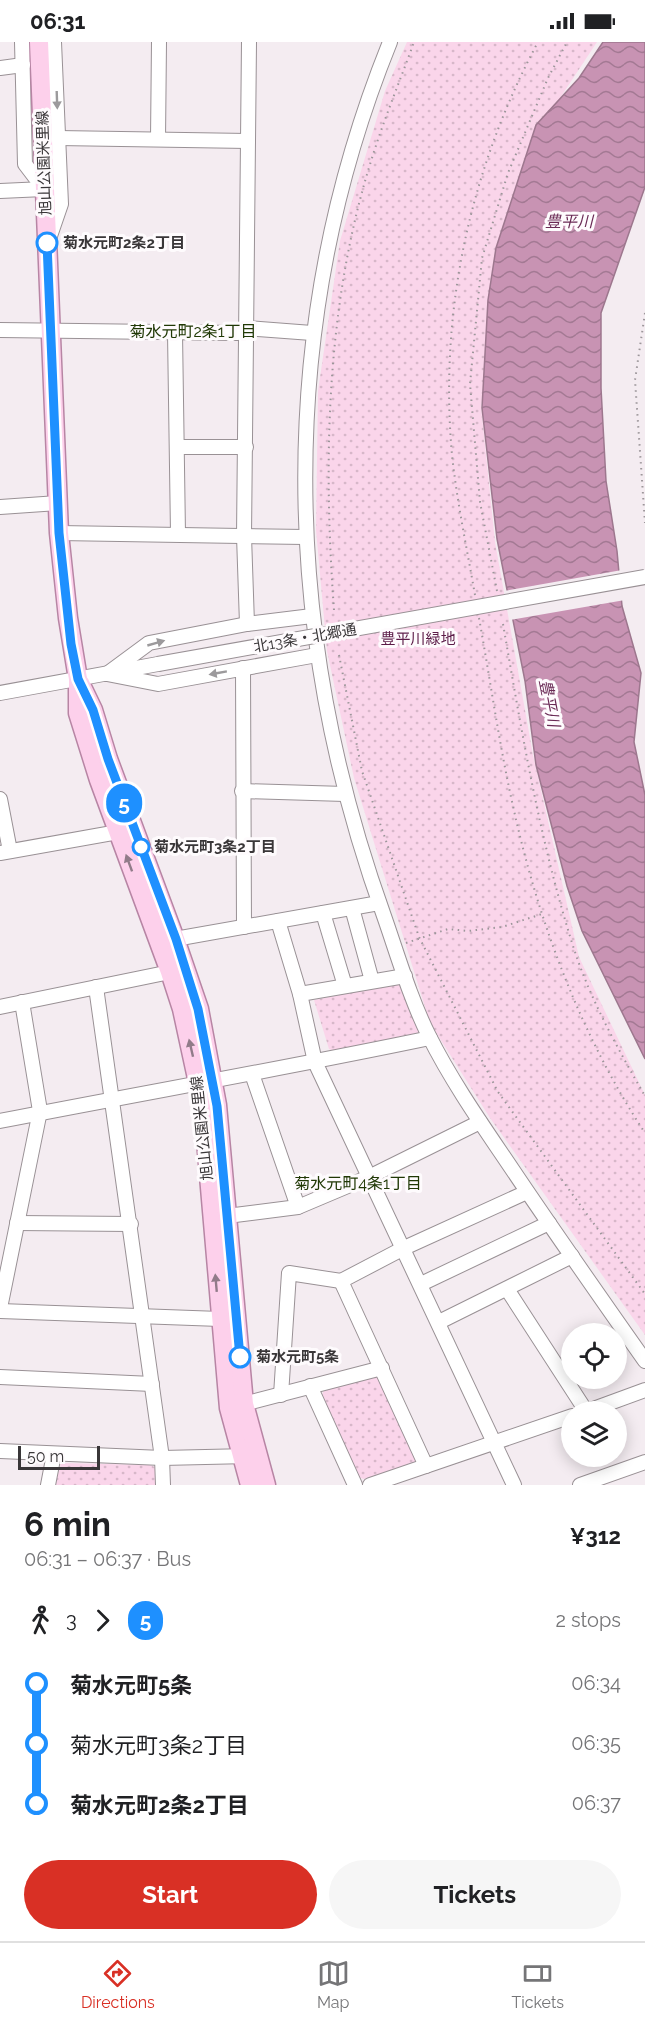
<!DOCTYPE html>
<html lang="en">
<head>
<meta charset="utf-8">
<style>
	body { margin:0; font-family:Raleway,"Noto Sans JP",sans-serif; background:#f6f6f6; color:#202124; height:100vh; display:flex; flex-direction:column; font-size:22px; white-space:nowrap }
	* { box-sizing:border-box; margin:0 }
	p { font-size:20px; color:#757577 }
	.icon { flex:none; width:33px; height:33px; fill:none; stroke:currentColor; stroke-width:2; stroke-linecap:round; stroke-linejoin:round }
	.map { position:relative; height:1443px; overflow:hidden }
	.sheet { display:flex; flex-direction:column; background:#fff; flex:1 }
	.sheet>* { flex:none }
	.badge { padding:0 12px; border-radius:20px; font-size:21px; line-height:39px }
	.tools { position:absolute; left:561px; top:1281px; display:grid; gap:12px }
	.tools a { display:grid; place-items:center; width:66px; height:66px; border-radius:50%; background:#fff; box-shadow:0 3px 15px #0003; font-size:30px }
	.scale { position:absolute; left:18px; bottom:15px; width:82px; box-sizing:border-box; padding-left:6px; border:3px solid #393638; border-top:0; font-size:16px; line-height:21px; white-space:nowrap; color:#393638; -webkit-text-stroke:4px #fefbfd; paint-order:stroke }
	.map>.badge { position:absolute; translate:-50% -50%; box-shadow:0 0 0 3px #fff }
	.legs { display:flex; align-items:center; gap:9px; height:66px; padding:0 24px; font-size:20px }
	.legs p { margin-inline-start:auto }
	.summary { display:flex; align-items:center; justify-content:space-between; height:102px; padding:0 24px }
	h1 { font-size:33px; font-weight:700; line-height:45px }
	.button { display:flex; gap:12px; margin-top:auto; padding:12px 24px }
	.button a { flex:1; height:69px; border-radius:36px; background:#d93025; color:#fff; font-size:24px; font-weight:700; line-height:69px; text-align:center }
	.button a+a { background:#f6f6f6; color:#202124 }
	ul { padding:0 24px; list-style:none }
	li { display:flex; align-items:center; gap:21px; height:60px; font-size:22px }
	li i { display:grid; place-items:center; width:9px; height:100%; margin:0 8px; background:currentColor }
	li i::after { content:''; width:15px; height:15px; margin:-8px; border:4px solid; border-radius:50%; background:#fff }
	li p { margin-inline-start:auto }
	li:first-child i { background:linear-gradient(#0000 50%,currentColor 0) }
	li:last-child i { background:linear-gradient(currentColor 50%,#0000 0) }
	.status { display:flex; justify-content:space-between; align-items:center; height:42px; padding:0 30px; background:#fff; direction:ltr }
	.status svg { height:16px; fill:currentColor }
	.tab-bar { display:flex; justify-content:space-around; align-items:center; height:84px; border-top:2px solid #e0e0e0; background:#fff; font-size:16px; color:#757577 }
	.tab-bar a { display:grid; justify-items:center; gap:3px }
	.tab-bar .current { color:#d93025 }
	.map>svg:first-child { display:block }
	.park { fill:url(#park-dots) }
	.water { fill:url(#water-waves); stroke:#9d778e; stroke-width:1.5 }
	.pier { fill:#f4ecf1 }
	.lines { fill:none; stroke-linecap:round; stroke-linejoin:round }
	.minor-casing { stroke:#999195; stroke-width:16 }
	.major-casing { stroke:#b785a4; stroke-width:21 }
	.path { stroke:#9c969a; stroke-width:2; stroke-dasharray:1.5 4.5; stroke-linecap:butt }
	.minor { stroke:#fff; stroke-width:14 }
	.major { stroke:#fdd0eb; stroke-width:18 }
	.minor-bridge-casing { stroke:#999195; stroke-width:16; stroke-linecap:butt }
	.minor-bridge { stroke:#fff; stroke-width:14 }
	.oneway { fill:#9c9a9c }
	.oneway2 { fill:#917b89 }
	.line-1-casing { stroke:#fff; stroke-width:14 }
	.line-1 { stroke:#1e90ff; stroke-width:9 }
	.stop-1-dot { fill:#fff; stroke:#1e90ff; stroke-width:3 }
	.labels { text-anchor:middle; stroke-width:6; stroke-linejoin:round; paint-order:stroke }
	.street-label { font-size:15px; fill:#393638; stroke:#fefbfd }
	.stop-label { font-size:15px; font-weight:bold; fill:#393638; stroke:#fefbfd; text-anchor:start }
	.park-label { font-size:15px; fill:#5c1c48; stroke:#fefbfd }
	.water-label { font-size:16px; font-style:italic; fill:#6a2a55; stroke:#fefbfd }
	.neighbourhood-label { font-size:16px; fill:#203805; stroke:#fefbfd }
</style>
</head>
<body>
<div class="status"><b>06:31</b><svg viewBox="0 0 49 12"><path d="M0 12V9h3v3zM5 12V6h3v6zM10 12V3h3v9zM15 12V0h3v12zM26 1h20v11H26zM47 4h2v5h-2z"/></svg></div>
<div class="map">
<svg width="645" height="1443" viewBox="0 0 645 1443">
	<defs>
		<pattern id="park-dots" width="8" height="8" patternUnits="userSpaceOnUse" patternTransform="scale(1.5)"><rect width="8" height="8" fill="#fad5ea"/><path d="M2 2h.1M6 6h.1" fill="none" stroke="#d7b7c9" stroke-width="1.8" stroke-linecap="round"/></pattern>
		<pattern id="water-waves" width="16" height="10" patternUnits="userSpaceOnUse" patternTransform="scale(1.5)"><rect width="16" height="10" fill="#c893b3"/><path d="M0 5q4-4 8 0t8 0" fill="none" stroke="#a37993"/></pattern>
	</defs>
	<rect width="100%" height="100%" fill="#f4ecf1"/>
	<g class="park">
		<polygon points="407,0 597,0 562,53 506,226 481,364 495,500 533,713 579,915 645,1053 645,1293 490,1076 430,981 354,736 327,609 316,488 318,349 340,199 385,49"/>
		<polygon points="405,940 420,988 418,991 334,1009 329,1007 314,958"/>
		<polygon points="373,1332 379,1335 417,1415 415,1421 364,1437 358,1435 322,1353 324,1348"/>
		<polygon points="61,1421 150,1423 155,1425 155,1443 55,1443"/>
	</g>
	<polygon class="water" points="603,0 645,0 645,145 601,271 601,346 606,439 617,509 622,564 641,631 634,700 645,753 645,1017 582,889 567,844 536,723 525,639 497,497 482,366 488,258 496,206 536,83 579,36"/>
	<polygon class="pier" points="622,528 625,558 510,578 504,549"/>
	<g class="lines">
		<defs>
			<g id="minor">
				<polyline points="22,0 25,122 44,147"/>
				<path d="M 390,0 C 275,284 281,588 384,874 C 398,914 410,956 429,994 C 452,1040 483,1084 512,1127 C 555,1191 600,1255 645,1319"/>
				<polyline points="0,26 23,23"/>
				<polyline points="58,96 248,99"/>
				<polyline points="158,97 159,0"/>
				<polyline points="0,149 44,147"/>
				<polyline points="50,194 61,162 54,0"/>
				<polyline points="0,288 238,291 246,286 312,291"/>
				<polyline points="175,291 178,492"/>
				<polyline points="178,405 246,405"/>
				<polyline points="0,465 58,461"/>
				<polyline points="59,491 305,495"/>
				<polyline points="247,582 244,494 249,0"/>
				<polyline points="243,626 244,885"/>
				<polyline points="107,632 149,601 247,582 312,574"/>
				<polyline points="107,632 158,642 317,613"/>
				<polyline points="0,651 158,622"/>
				<polyline points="242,749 345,752"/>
				<polyline points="0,757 10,809"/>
				<polyline points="0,811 118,790"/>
				<polyline points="352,866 372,939"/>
				<polyline points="323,871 345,944"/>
				<polyline points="278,879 300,952 315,1020 514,1443"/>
				<polyline points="175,897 379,861"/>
				<polyline points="96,945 162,1416 163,1443"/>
				<polyline points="300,952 405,934"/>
				<polyline points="0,965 170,930"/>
				<polyline points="252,1032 298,1165"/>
				<path d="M 0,1079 C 143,1051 287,1026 430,996"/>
				<polyline points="227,1174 298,1165 369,1135 480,1080"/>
				<polyline points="17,1181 131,1182"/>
				<polyline points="421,1242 549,1181"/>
				<polyline points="507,1247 586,1369"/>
				<polyline points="0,1266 40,1069 22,960"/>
				<polyline points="0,1269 220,1277"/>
				<polyline points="439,1280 572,1214"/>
				<polyline points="0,1335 152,1342"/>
				<polyline points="310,1344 355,1443"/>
				<polyline points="281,1353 289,1231 341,1239"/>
				<polyline points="236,1364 382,1326"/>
				<polyline points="585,1370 645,1348"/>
				<polyline points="0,1409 162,1416 249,1414"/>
				<polyline points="426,1424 341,1239 404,1206 527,1150"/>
				<polyline points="48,1443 54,1412"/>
				<polyline points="370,1443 572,1374"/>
				<polyline points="580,1443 645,1420"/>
			</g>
			<g id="major">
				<polyline points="39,0 59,491 68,576 78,637 78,671 99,738 170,930 182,967 203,1064 229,1366 250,1443"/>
				<polyline points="80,641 93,668 108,717 175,897 199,967 217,1063 244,1362 266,1443"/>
			</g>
		</defs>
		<use href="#minor" class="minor-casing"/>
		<use href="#major" class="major-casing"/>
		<g class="path">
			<polyline points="645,271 635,338 645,481"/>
			<polyline points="497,549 480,460 470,342 482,216 508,131 548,36 567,0"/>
			<path d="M 475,553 C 467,507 457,460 452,413 C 439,269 470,127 538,0"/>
			<path d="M 334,568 C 323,418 326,261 372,116 C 384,77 400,39 414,0"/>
			<path d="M 479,576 C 491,642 500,708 515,773 C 540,884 582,995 645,1091"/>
			<path d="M 503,582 C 522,691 540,801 574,907 C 590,957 619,1009 645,1054"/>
			<polyline points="339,613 362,729 419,895 498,1050 645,1252"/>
			<polyline points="406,901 448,887 468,889 502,885 542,872"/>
		</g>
		<use href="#minor" class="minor"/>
		<use href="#major" class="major"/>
		<defs>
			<polyline id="minor-bridge" points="158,622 645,535"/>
		</defs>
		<use href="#minor-bridge" class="minor-bridge-casing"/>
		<use href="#minor-bridge" class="minor-bridge"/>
	</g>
	<defs><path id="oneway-solid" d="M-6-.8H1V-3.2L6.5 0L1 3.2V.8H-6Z" transform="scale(1.5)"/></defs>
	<g class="oneway">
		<use href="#oneway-solid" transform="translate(57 58) rotate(88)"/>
		<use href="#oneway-solid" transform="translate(156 601) rotate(-16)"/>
		<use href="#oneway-solid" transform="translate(218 631) rotate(170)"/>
	</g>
	<g class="oneway2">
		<use href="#oneway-solid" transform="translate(129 821) rotate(-110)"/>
		<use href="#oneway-solid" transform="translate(191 1006) rotate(-103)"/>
		<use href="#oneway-solid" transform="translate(216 1241) rotate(-95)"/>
	</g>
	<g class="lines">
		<defs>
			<polyline id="line-1" points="47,201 59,491 71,602 78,637 93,668 108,717 176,897 198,967 217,1064 240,1315"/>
		</defs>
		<use href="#line-1" class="line-1-casing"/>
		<use href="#line-1" class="line-1"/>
	</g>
	<g class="stop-1-dot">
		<circle cx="47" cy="201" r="10"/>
		<circle cx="141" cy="805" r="8"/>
		<circle cx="240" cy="1315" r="10"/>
	</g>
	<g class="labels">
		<g class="street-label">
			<text transform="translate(44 121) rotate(-92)" y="5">旭山公園米里線</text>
			<text transform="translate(305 596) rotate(-10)" y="5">北13条・北郷通</text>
			<text transform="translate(202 1086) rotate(-96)" y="5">旭山公園米里線</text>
		</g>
		<g class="stop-label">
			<text x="63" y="206">菊水元町2条2丁目</text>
			<text x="154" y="810">菊水元町3条2丁目</text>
			<text x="256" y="1320">菊水元町5条</text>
		</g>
		<g class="park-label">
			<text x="418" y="602">豊平川緑地</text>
		</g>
		<g class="water-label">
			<text x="569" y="185">豊平川</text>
			<text transform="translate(550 661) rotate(79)" y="6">豊平川</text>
		</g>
		<g class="neighbourhood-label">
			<text x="193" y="295">菊水元町2条1丁目</text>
			<text x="358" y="1147">菊水元町4条1丁目</text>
		</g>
	</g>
</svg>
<div class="tools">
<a><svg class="icon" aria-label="locate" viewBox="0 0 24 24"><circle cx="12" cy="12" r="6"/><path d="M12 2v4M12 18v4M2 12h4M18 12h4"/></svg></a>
<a><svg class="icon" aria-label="layers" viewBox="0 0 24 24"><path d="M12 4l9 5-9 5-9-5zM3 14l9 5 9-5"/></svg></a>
</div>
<div class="scale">50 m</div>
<b class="badge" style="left:124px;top:761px;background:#1e90ff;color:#fff">5</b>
</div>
<section class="sheet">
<div class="summary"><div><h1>6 min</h1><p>06:31 – 06:37 · Bus</p></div><b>¥312</b></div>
<div class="legs"><svg class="icon" aria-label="walk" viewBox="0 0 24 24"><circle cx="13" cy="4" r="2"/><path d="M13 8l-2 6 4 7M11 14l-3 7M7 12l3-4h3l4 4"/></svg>3<svg class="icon" aria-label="forward" viewBox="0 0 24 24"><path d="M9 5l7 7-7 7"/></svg><b class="badge" style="background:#1e90ff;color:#fff">5</b><p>2 stops</p></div>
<ul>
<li><i style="color:#1e90ff"></i><b>菊水元町5条</b><p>06:34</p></li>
<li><i style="color:#1e90ff"></i><span>菊水元町3条2丁目</span><p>06:35</p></li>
<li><i style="color:#1e90ff"></i><b>菊水元町2条2丁目</b><p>06:37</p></li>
</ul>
<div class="button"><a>Start</a><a>Tickets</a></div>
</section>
<nav class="tab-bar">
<a class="current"><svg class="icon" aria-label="directions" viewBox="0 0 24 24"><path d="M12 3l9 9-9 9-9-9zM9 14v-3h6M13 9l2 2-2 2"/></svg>Directions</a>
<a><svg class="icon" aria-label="map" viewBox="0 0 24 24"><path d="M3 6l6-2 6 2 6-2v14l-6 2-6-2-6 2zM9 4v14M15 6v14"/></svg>Map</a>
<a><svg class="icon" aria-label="tickets" viewBox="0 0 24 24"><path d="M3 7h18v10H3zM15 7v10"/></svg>Tickets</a>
</nav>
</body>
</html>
